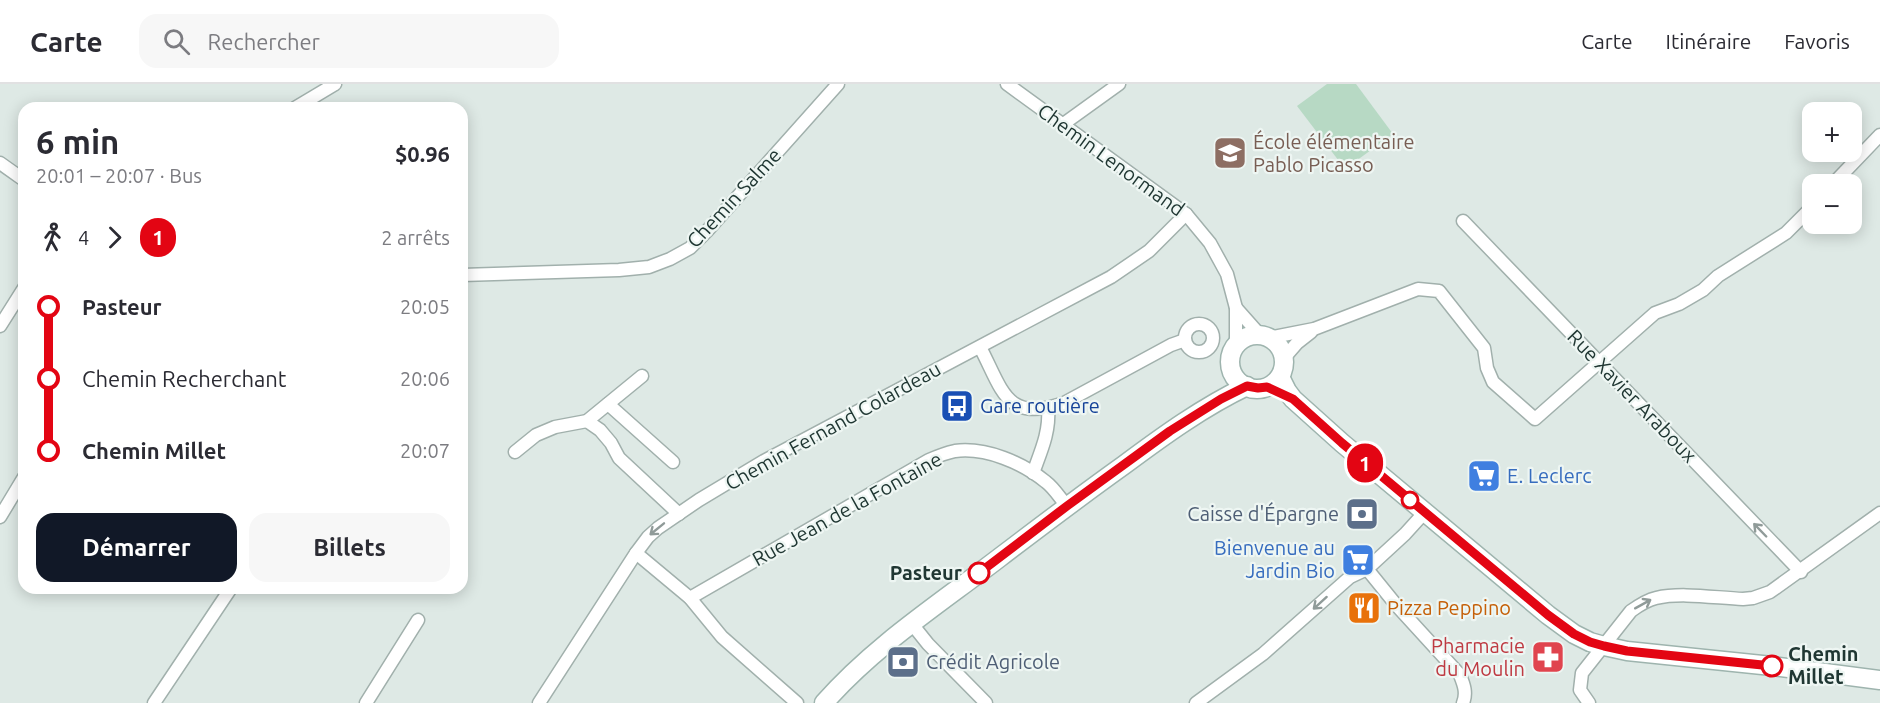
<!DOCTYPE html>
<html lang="fr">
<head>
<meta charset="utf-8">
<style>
	body { margin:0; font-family:Ubuntu,sans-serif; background:#f7f7f7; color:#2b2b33; height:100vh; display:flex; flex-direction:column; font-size:22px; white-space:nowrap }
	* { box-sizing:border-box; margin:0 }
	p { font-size:20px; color:#7c7c81 }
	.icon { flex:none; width:33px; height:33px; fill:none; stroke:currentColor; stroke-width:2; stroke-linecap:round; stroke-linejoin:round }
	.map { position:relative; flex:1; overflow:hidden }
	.panel { position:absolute; left:18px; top:18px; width:450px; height:492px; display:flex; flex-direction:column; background:#fff; border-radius:18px; box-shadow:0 3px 15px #0003 }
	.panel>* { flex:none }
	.badge { padding:0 12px; border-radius:20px; font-size:21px; line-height:39px }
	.buttons { position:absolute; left:1802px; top:18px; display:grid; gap:12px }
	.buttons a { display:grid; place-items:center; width:60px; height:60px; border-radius:12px; background:#fff; box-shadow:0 3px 15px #0003; font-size:30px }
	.map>.badge { position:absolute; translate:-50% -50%; box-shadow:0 0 0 3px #fff }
	.legs { display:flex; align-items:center; gap:9px; height:66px; padding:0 18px; font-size:20px }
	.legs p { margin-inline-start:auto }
	.overview { display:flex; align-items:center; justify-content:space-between; height:102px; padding:0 18px }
	h1 { font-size:33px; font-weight:600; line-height:45px }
	.primary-button { display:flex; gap:12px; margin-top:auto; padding:12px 18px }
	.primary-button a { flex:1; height:69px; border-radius:18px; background:#111827; color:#fff; font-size:24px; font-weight:600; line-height:69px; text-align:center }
	.primary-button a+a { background:#f7f7f7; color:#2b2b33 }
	ul { padding:0 18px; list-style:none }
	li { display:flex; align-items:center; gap:21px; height:72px; font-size:22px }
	li i { display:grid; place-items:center; width:9px; height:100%; margin:0 8px; background:currentColor }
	li i::after { content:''; width:15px; height:15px; margin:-8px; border:4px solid; border-radius:50%; background:#fff }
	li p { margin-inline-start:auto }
	li:first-child i { background:linear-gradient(#0000 50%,currentColor 0) }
	li:last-child i { background:linear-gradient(currentColor 50%,#0000 0) }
	header { display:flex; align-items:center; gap:36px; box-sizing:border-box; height:84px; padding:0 30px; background:#fff; border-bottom:2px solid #e1e1e2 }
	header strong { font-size:28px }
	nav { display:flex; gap:33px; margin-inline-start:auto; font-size:21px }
	.search { width:420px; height:54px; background:#f7f7f7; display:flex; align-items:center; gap:15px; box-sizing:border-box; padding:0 21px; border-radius:18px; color:#7c7c81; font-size:22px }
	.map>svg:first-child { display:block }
	.green { fill:#b7d9c4 }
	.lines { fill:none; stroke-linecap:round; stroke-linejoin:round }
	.street-casing { stroke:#a1b0ac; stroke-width:15 }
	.secondary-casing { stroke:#9eb4ae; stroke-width:21 }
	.street { stroke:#fff; stroke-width:12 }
	.secondary { stroke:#fff; stroke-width:18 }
	.oneway { stroke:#909b99 }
	.line-1-casing { stroke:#fff; stroke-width:14 }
	.line-1 { stroke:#e30513; stroke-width:9 }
	.stop-1-dot { fill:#fff; stroke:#e30513; stroke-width:3 }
	.labels { text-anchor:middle; stroke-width:4.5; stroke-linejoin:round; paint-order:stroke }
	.education-label { font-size:20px; fill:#785e54; stroke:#eef6f3; text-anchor:start }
	.street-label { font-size:20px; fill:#203733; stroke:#eef6f3 }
	.transit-label { font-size:20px; fill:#164399; stroke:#eef6f3; text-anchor:start }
	.shop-label { font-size:20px; fill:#366cbe; stroke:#eef6f3; text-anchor:start }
	.service-label { font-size:20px; fill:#4e5e75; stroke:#eef6f3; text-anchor:end }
	.stop-label { font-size:20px; font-weight:bold; fill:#203733; stroke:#eef6f3; text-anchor:end }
	.food-label { font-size:20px; fill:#c56008; stroke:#eef6f3; text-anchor:start }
	.health-label { font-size:20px; fill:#be3a42; stroke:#eef6f3; text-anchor:end }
</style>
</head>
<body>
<header>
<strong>Carte</strong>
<div class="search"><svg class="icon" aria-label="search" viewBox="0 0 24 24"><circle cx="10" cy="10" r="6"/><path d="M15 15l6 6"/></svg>Rechercher</div>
<nav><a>Carte</a><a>Itinéraire</a><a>Favoris</a></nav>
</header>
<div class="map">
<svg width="1880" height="619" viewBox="0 0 1880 619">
	<rect width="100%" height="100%" fill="#dee9e5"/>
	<polygon class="green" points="1327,0 1356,0 1393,50 1345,85 1297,22"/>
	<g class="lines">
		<defs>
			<g id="street">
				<polyline points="1007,0 1186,130 1210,159 1227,190 1236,224 1236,261"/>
				<polyline points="295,24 335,0"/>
				<polyline points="1062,41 1119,0"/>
				<polyline points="0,79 24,96"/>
				<polyline points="1833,100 1880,51"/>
				<polyline points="1463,137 1801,488"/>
				<polyline points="462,191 619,186 649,183 670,175 690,164 707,147 838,0"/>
				<polyline points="1236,224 1260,251"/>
				<circle cx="1199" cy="254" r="14"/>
				<polyline points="0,242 24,204"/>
				<polyline points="1268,254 1314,245 1418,205 1439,207 1484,264 1487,284 1493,298 1535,335 1655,229 1679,220 1703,206 1718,192 1786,149 1812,123"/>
				<path d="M 980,263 C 1003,307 1006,339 1064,319 L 1171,261 L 1185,256"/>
				<polyline points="1284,274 1297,259 1311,248"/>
				<polyline points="608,320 673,378"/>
				<polyline points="587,337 600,346 611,359 619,374 679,430"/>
				<polyline points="515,368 536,351 555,343 587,337 642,292"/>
				<path d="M 1033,389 C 1041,367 1050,348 1048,324"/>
				<polyline points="0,433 24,393"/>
				<polyline points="636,469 690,514 722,553 797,619"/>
				<path d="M 1367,485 L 1397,522 L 1460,591 C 1464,601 1467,609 1463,619"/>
				<path d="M 690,514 L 929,376 C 938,372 946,369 955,367 C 986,363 1023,379 1046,398 C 1054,404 1060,414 1067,422"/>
				<polyline points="912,540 928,560 986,619"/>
				<polyline points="154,619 231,504"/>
				<polyline points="366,619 418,536"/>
				<polyline points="539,619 636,469 648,453 658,444 699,416 764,377 1111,193 1149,167 1186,130"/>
				<polyline points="1196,619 1263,570 1350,493 1367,485 1405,450 1425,428"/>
				<path d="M 1589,619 L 1580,606 L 1582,589 L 1631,527 C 1638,522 1647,516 1656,514 C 1682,508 1716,514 1743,515 L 1753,514 L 1770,508 L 1880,429"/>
			</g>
			<g id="secondary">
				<circle cx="1257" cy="278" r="27"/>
				<polyline points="1280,293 1287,307 1293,315 1342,359 1548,531 1574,550 1590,558 1604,562 1627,567 1772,582 1880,596"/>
				<path d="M 824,619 C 874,562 939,520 999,474 C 1041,442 1082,411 1124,381 C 1163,352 1203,323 1247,302"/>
			</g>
		</defs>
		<use href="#street" class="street-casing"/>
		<use href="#secondary" class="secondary-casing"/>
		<use href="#street" class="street"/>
		<use href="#secondary" class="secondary"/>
	</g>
	<defs><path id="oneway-shaft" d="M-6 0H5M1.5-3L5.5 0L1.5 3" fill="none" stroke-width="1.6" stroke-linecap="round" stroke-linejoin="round" transform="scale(1.5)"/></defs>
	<g class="oneway">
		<use href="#oneway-shaft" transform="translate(657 445) rotate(141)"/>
		<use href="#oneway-shaft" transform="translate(1760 446) rotate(-134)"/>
		<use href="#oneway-shaft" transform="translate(1320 519) rotate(138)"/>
		<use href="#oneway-shaft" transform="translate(1643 520) rotate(-29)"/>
	</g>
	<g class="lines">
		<defs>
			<polyline id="line-1" points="979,489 1067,422 1170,347 1221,315 1247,302 1258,304 1267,303 1293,315 1342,359 1548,531 1574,550 1590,558 1604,562 1627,567 1772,582"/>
		</defs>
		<use href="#line-1" class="line-1-casing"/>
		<use href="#line-1" class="line-1"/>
	</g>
	<defs>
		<symbol id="school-square" viewBox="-11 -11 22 22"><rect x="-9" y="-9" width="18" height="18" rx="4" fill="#8d6e63" stroke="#eef6f3"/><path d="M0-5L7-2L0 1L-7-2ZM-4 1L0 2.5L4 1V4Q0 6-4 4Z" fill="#fff"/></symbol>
		<symbol id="bus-square" viewBox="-11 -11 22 22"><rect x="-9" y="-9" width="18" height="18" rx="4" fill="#1a4fb4" stroke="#eef6f3"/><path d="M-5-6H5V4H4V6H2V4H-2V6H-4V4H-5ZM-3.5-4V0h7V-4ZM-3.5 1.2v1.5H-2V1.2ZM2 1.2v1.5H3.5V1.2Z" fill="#fff"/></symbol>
		<symbol id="supermarket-square" viewBox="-11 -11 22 22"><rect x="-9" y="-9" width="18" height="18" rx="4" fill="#3f7fe0" stroke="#eef6f3"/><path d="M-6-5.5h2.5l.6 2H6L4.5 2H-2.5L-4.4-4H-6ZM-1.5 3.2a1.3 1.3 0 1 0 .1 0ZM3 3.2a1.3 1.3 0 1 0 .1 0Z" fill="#fff"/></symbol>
		<symbol id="bank-square" viewBox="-11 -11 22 22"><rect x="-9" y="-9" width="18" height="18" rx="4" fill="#5c6f8a" stroke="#eef6f3"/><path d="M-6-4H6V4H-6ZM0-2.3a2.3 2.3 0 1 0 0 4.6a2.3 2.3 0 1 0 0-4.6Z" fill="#fff"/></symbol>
		<symbol id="restaurant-square" viewBox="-11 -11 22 22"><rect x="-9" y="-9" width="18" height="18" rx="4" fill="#e8710a" stroke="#eef6f3"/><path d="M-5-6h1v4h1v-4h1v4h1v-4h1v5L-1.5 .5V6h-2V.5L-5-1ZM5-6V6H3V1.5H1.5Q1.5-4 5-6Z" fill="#fff"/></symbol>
		<symbol id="pharmacy-square" viewBox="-11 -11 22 22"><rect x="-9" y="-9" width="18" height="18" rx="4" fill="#e0444e" stroke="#eef6f3"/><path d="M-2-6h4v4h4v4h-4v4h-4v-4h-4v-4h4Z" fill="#fff"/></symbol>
	</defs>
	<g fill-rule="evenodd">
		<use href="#school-square" x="1211" y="50" width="38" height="38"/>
		<use href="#bus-square" x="938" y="303" width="38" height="38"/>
		<use href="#supermarket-square" x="1465" y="373" width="38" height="38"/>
		<use href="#bank-square" x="1343" y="411" width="38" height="38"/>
		<use href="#supermarket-square" x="1339" y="457" width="38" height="38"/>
		<use href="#restaurant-square" x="1345" y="505" width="38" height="38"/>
		<use href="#pharmacy-square" x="1529" y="554" width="38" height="38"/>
		<use href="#bank-square" x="884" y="559" width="38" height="38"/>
	</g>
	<g class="stop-1-dot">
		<circle cx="1410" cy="416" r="8"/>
		<circle cx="979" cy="489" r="10"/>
		<circle cx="1772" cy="582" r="10"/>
	</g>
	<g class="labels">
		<g class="education-label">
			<text x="1253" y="65">École élémentaire<tspan x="1253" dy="23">Pablo Picasso</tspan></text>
		</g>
		<g class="street-label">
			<text transform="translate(1111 76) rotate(36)" y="7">Chemin Lenormand</text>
			<text transform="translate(734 114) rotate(-47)" y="7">Chemin Salme</text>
			<text transform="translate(1632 312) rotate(46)" y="7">Rue Xavier Araboux</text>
			<text transform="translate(833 342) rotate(-29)" y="7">Chemin Fernand Colardeau</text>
			<text transform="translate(847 425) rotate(-29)" y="7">Rue Jean de la Fontaine</text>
		</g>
		<g class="transit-label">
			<text x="980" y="329">Gare routière</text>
		</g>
		<g class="shop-label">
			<text x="1507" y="399">E. Leclerc</text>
			<text x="1335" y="471" text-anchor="end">Bienvenue au<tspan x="1335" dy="23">Jardin Bio</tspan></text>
		</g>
		<g class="service-label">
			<text x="1339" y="437">Caisse d'Épargne</text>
			<text x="926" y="585" text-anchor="start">Crédit Agricole</text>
		</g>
		<g class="stop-label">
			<text x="962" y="496">Pasteur</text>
			<text x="1788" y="577" text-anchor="start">Chemin<tspan x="1788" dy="23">Millet</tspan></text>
		</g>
		<g class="food-label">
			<text x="1387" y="531">Pizza Peppino</text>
		</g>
		<g class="health-label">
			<text x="1525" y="569">Pharmacie<tspan x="1525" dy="23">du Moulin</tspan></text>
		</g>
	</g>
</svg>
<div class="buttons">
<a>+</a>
<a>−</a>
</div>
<b class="badge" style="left:1365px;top:379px;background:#e30513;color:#fff">1</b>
<section class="panel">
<div class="overview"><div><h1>6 min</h1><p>20:01 – 20:07 · Bus</p></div><b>$0.96</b></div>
<div class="legs"><svg class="icon" aria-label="walk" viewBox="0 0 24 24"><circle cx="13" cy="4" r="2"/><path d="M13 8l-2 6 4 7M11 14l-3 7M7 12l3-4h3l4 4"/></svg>4<svg class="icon" aria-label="forward" viewBox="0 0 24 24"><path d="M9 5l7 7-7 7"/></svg><b class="badge" style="background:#e30513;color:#fff">1</b><p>2 arrêts</p></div>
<ul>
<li><i style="color:#e30513"></i><b>Pasteur</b><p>20:05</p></li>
<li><i style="color:#e30513"></i><span>Chemin Recherchant</span><p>20:06</p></li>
<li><i style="color:#e30513"></i><b>Chemin Millet</b><p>20:07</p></li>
</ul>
<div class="primary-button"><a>Démarrer</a><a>Billets</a></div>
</section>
</div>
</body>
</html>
